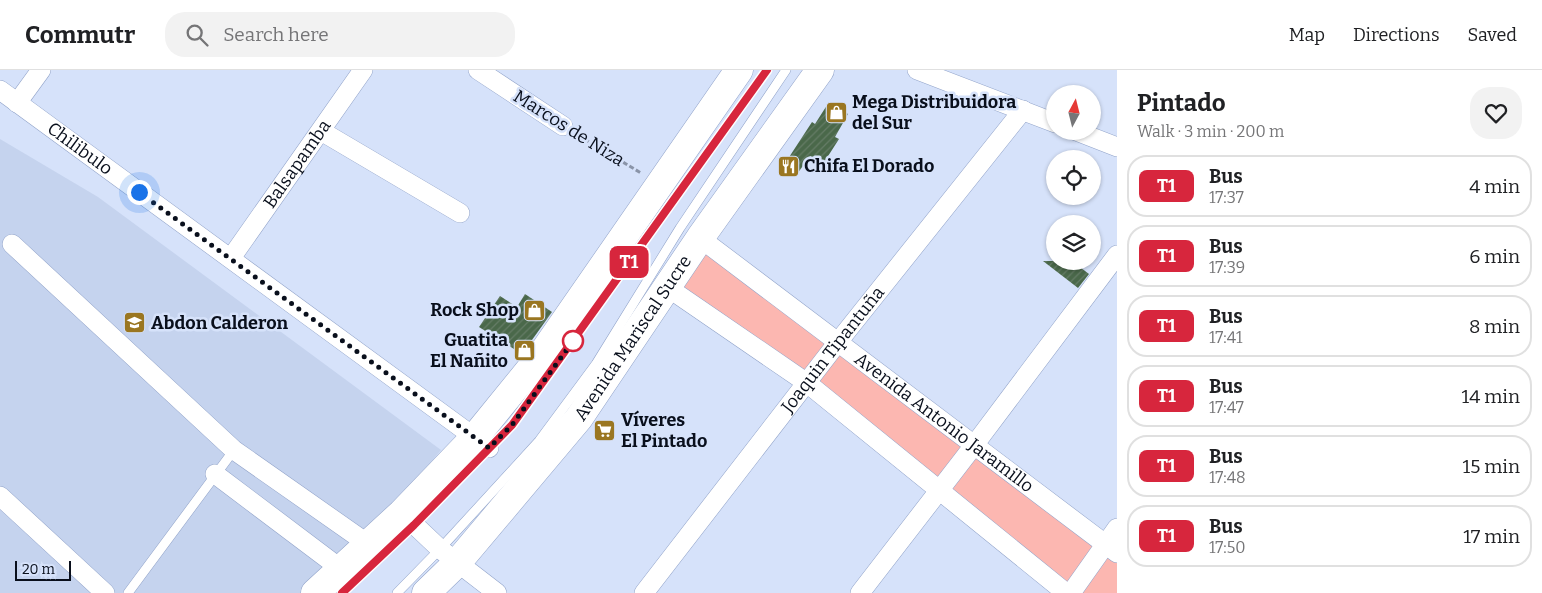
<!DOCTYPE html>
<html lang="en">
<head>
<meta charset="utf-8">
<style>
	body { margin:0; font-family:Bitter,serif; background:#f2f2f2; color:#202124; height:100vh; display:flex; flex-direction:column; font-size:19px; white-space:nowrap }
	* { box-sizing:border-box; margin:0 }
	p { font-size:16px; color:#757577 }
	.icon { flex:none; width:28px; height:28px; fill:none; stroke:currentColor; stroke-width:2; stroke-linecap:round; stroke-linejoin:round }
	.map { position:relative; flex:1; overflow:hidden }
	.panel { display:flex; flex-direction:column; background:#fff; width:425px }
	.panel>* { flex:none }
	.badge { padding:0 10px; border-radius:8px; font-size:18px; line-height:32px }
	.needle { width:32px; rotate:7deg }
	.fabs { position:absolute; left:1046px; top:15px; display:grid; gap:10px }
	.fabs a { display:grid; place-items:center; width:55px; height:55px; border-radius:50%; background:#fff; box-shadow:0 1px 4px #0004; font-size:25px }
	.scale { position:absolute; left:15px; bottom:12px; width:56px; box-sizing:border-box; padding-left:5px; border:2px solid #090f1c; border-top:0; font-size:14px; line-height:18px; white-space:nowrap; color:#090f1c; -webkit-text-stroke:4px #d6e2fa; paint-order:stroke }
	.you { position:absolute; width:25px; height:25px; margin:-12px; border:4px solid #fff; border-radius:50%; background:#1a73e8; box-shadow:0 0 0 8px #1a73e833 }
	.map>.badge { position:absolute; translate:-50% -50%; box-shadow:0 0 0 2px #fff }
	.round { display:grid; place-items:center; flex:none; width:52px; height:52px; border-radius:20px; background:#f2f2f2 }
	.summary { display:flex; align-items:center; justify-content:space-between; height:85px; padding:0 20px }
	h1 { font-size:24px; font-weight:700; line-height:38px }
	ul { padding:0; list-style:none }
	li { display:flex; align-items:center; gap:15px; height:62px; margin:0 10px 8px; padding:0 10px; border:2px solid #e0e0e0; border-radius:20px }
	li div { flex:1 }
	li b { display:block; font-size:19px }
	li em { font-style:normal }
	li .badge { min-width:55px; font-weight:700; text-align:center }
	header { display:flex; align-items:center; gap:30px; box-sizing:border-box; height:70px; padding:0 25px; background:#fff; border-bottom:1px solid #e0e0e0 }
	header strong { font-size:24px }
	nav { display:flex; gap:28px; margin-inline-start:auto; font-size:18px }
	.search { width:350px; height:45px; background:#f2f2f2; display:flex; align-items:center; gap:12px; box-sizing:border-box; padding:0 18px; border-radius:20px; color:#757577; font-size:19px }
	main { display:flex; flex:1; min-height:0 }
	.map>svg:first-child { display:block }
	.built { fill:#c5d3ee }
	.park { fill:#fcb7b1 }
	.building { fill:url(#building-hatch) }
	.lines { fill:none; stroke-linecap:round; stroke-linejoin:round }
	.service-casing { stroke:#91a3c9; stroke-width:10 }
	.minor-casing { stroke:#91a3c9; stroke-width:20 }
	.primary-casing { stroke:#91a3c9; stroke-width:29 }
	.path { stroke:#8a94a8; stroke-width:3; stroke-dasharray:5 2.5; stroke-linecap:butt }
	.service { stroke:#fff; stroke-width:9 }
	.minor { stroke:#fff; stroke-width:19 }
	.primary { stroke:#fff; stroke-width:28 }
	.line-casing { stroke:#fff; stroke-width:11 }
	.line { stroke:#d7263d; stroke-width:8 }
	.walk { stroke:#090f1c; stroke-width:5; stroke-dasharray:0 9 }
	.stop-dot { fill:#fff; stroke:#d7263d; stroke-width:2.5 }
	.labels { text-anchor:middle; stroke-width:5; stroke-linejoin:round; paint-order:stroke }
	.poi-label { font-size:18px; font-weight:bold; fill:#090f1c; stroke:#d6e2fa; text-anchor:start }
	.street-label { font-size:18px; fill:#090f1c; stroke:#d6e2fa }
</style>
</head>
<body>
<header>
<strong>Commutr</strong>
<div class="search"><svg class="icon" aria-label="search" viewBox="0 0 24 24"><circle cx="10" cy="10" r="6"/><path d="M15 15l6 6"/></svg>Search here</div>
<nav><a>Map</a><a>Directions</a><a>Saved</a></nav>
</header>
<main>
<div class="map">
<svg width="1117" height="523" viewBox="0 0 1117 523">
	<defs>
		<pattern id="building-hatch" width="6" height="6" patternUnits="userSpaceOnUse" patternTransform="scale(1.25)"><rect width="6" height="6" fill="#4a684a"/><path d="M-1 1l2-2M0 6l6-6M5 7l2-2" fill="none" stroke="#657c66"/></pattern>
	</defs>
	<rect width="100%" height="100%" fill="#d6e2fa"/>
	<polygon class="built" points="0,69 98,127 441,380 341,499 314,523 0,523"/>
	<polygon class="park" points="700,168 1117,483 1117,523 1066,523 667,217"/>
	<g class="building">
		<polygon points="829,32 848,44 835,67 839,69 823,94 810,86 795,107 782,98 812,52 815,54"/>
		<polygon points="1043,191 1072,191 1089,204 1078,218"/>
		<polygon points="525,224 552,242 522,284 479,257 500,226 517,237"/>
	</g>
	<g class="lines">
		<defs>
			<g id="service">
				<polyline points="128,523 234,380"/>
				<polyline points="342,523 414,455 512,355 767,0"/>
				<polyline points="397,523 440,479 539,371 596,294 680,158 786,0"/>
			</g>
			<g id="minor">
				<polyline points="478,0 563,56"/>
				<polyline points="917,0 1055,53"/>
				<path id="s1" d="M 0,20 L 489,378"/>
				<polyline points="17,33 41,0"/>
				<polyline points="321,61 460,143"/>
				<polyline points="1076,61 1117,77"/>
				<path id="s2" d="M 700,168 L 1117,483"/>
				<polyline points="12,174 234,380 368,474"/>
				<path id="s3" d="M 231,188 L 363,0"/>
				<polyline points="667,217 807,313 1066,523"/>
				<polyline points="215,404 341,499"/>
				<polyline points="0,426 105,523"/>
				<polyline points="402,443 440,479 497,523"/>
				<path id="s4" d="M 644,523 L 838,272 L 1023,40"/>
				<polyline points="860,523 975,374 1117,185"/>
				<polyline points="1071,523 1117,458"/>
			</g>
			<g id="primary">
				<polyline points="315,523 402,443 475,367 540,287 739,0"/>
				<path id="s5" d="M 426,523 L 457,493 L 579,348 L 700,168 L 820,0"/>
			</g>
		</defs>
		<use href="#service" class="service-casing"/>
		<use href="#minor" class="minor-casing"/>
		<use href="#primary" class="primary-casing"/>
		<polyline class="path" points="578,65 641,103"/>
		<use href="#service" class="service"/>
		<use href="#minor" class="minor"/>
		<use href="#primary" class="primary"/>
	</g>
	<g class="lines">
		<defs>
			<polyline id="line" points="342,523 414,455 512,355 767,0"/>
		</defs>
		<use href="#line" class="line-casing"/>
		<use href="#line" class="line"/>
		<polyline class="walk" points="139,122 489,378 512,355 573,271"/>
	</g>
	<defs>
		<symbol id="shop-square" viewBox="-11 -11 22 22"><rect x="-9" y="-9" width="18" height="18" rx="4" fill="#9a7621" stroke="#d6e2fa"/><path d="M-5-2.5h2.3a2.7 3.5 0 0 1 5.4 0H5L5.5 6h-11ZM-1.5-2.5h3a1.5 2.3 0 0 0-3 0Z" fill="#fff"/></symbol>
		<symbol id="restaurant-square" viewBox="-11 -11 22 22"><rect x="-9" y="-9" width="18" height="18" rx="4" fill="#9a7621" stroke="#d6e2fa"/><path d="M-5-6h1v4h1v-4h1v4h1v-4h1v5L-1.5 .5V6h-2V.5L-5-1ZM5-6V6H3V1.5H1.5Q1.5-4 5-6Z" fill="#fff"/></symbol>
		<symbol id="school-square" viewBox="-11 -11 22 22"><rect x="-9" y="-9" width="18" height="18" rx="4" fill="#9a7621" stroke="#d6e2fa"/><path d="M0-5L7-2L0 1L-7-2ZM-4 1L0 2.5L4 1V4Q0 6-4 4Z" fill="#fff"/></symbol>
		<symbol id="supermarket-square" viewBox="-11 -11 22 22"><rect x="-9" y="-9" width="18" height="18" rx="4" fill="#9a7621" stroke="#d6e2fa"/><path d="M-6-5.5h2.5l.6 2H6L4.5 2H-2.5L-4.4-4H-6ZM-1.5 3.2a1.3 1.3 0 1 0 .1 0ZM3 3.2a1.3 1.3 0 1 0 .1 0Z" fill="#fff"/></symbol>
	</defs>
	<g fill-rule="evenodd">
		<use href="#shop-square" x="824" y="30" width="25" height="25"/>
		<use href="#restaurant-square" x="776" y="84" width="25" height="25"/>
		<use href="#shop-square" x="522" y="228" width="25" height="25"/>
		<use href="#school-square" x="122" y="240" width="25" height="25"/>
		<use href="#shop-square" x="512" y="268" width="25" height="25"/>
		<use href="#supermarket-square" x="592" y="348" width="25" height="25"/>
	</g>
	<circle class="stop-dot" cx="573" cy="271" r="10"/>
	<g class="labels">
		<g class="poi-label">
			<text x="852" y="38">Mega Distribuidora<tspan x="852" dy="21">del Sur</tspan></text>
			<text x="804" y="102">Chifa El Dorado</text>
			<text x="519" y="246" text-anchor="end">Rock Shop</text>
			<text x="151" y="259">Abdon Calderon</text>
			<text x="508" y="276" text-anchor="end">Guatita<tspan x="508" dy="21">El Nañito</tspan></text>
			<text x="621" y="356">Víveres<tspan x="621" dy="21">El Pintado</tspan></text>
		</g>
		<g class="street-label">
			<text transform="translate(569 58) rotate(32)" y="6">Marcos de Niza</text>
			<text dy="6" stroke="none"><textPath href="#s1" startOffset="99">Chilibulo</textPath></text>
			<text dy="6" stroke="none"><textPath href="#s3" startOffset="115">Balsapamba</textPath></text>
			<text dy="6" stroke="none"><textPath href="#s5" startOffset="329">Avenida Mariscal Sucre</textPath></text>
			<text dy="6" stroke="none"><textPath href="#s4" startOffset="308">Joaquin Tipantuña</textPath></text>
			<text dy="6" stroke="none"><textPath href="#s2" startOffset="306">Avenida Antonio Jaramillo</textPath></text>
		</g>
	</g>
</svg>
<div class="fabs">
<a><svg class="needle" viewBox="-14 -14 28 28"><path d="M0-13l5 13h-10z" fill="#e53935"/><path d="M0 13l5-13h-10z" fill="#757577"/></svg></a>
<a><svg class="icon" aria-label="locate" viewBox="0 0 24 24"><circle cx="12" cy="12" r="6"/><path d="M12 2v4M12 18v4M2 12h4M18 12h4"/></svg></a>
<a><svg class="icon" aria-label="layers" viewBox="0 0 24 24"><path d="M12 4l9 5-9 5-9-5zM3 14l9 5 9-5"/></svg></a>
</div>
<div class="scale">20 m</div>
<div class="you" style="left:139px;top:122px"></div>
<b class="badge" style="left:629px;top:192px;background:#d7263d;color:#fff">T1</b>
</div>
<section class="panel">
<div class="summary"><div><h1>Pintado</h1><p>Walk · 3 min · 200 m</p></div><a class="round"><svg class="icon" aria-label="heart" viewBox="0 0 24 24"><path d="M12 20l-8-8c-3-5 5-10 8-4 3-6 11-1 8 4z"/></svg></a></div>
<ul>
<li><span class="badge" style="background:#d7263d;color:#fff">T1</span><div><b>Bus</b><p>17:37</p></div><em>4 min</em></li>
<li><span class="badge" style="background:#d7263d;color:#fff">T1</span><div><b>Bus</b><p>17:39</p></div><em>6 min</em></li>
<li><span class="badge" style="background:#d7263d;color:#fff">T1</span><div><b>Bus</b><p>17:41</p></div><em>8 min</em></li>
<li><span class="badge" style="background:#d7263d;color:#fff">T1</span><div><b>Bus</b><p>17:47</p></div><em>14 min</em></li>
<li><span class="badge" style="background:#d7263d;color:#fff">T1</span><div><b>Bus</b><p>17:48</p></div><em>15 min</em></li>
<li><span class="badge" style="background:#d7263d;color:#fff">T1</span><div><b>Bus</b><p>17:50</p></div><em>17 min</em></li>
</ul>
</section>
</main>
</body>
</html>
